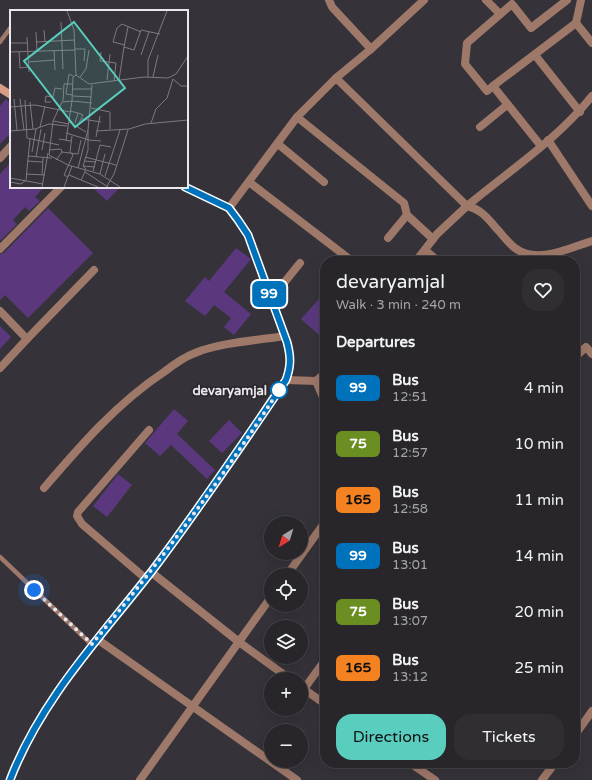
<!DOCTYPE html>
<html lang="en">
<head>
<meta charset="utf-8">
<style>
	body { margin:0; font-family:"Varela Round",sans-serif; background:#302e33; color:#f1f3f6; height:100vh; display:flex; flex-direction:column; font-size:15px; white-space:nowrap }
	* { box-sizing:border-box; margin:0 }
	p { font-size:13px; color:#a5a5a9 }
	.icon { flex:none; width:22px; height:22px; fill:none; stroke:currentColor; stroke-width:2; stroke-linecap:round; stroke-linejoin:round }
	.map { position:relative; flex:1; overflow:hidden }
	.details { position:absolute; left:320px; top:256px; width:260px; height:512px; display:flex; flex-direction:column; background:#28262b; border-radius:16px; box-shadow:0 4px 16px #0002,0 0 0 1px #444347 }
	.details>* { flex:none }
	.badge { padding:0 8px; border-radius:6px; font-size:14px; line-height:26px }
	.needle { width:26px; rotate:218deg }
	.tools { position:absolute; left:264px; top:516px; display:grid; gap:8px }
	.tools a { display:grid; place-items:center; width:44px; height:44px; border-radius:50%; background:#28262b; box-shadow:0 4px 16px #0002,0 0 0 1px #444347; font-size:20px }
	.you { position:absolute; width:20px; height:20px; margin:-10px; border:3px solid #fff; border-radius:50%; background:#1a73e8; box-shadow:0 0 0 6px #1a73e833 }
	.map>.badge { position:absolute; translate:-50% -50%; box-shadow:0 0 0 2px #fff }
	h2 { padding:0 16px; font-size:15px; line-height:36px }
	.round { display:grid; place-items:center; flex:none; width:42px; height:42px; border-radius:16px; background:#302e33 }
	.overview { display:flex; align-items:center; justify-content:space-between; height:68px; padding:0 16px }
	h1 { font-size:19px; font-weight:600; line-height:30px }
	.cta { display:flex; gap:8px; margin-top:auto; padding:8px 16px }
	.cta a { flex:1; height:46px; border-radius:16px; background:#59cebf; color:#111; font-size:16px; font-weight:600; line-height:46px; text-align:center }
	.cta a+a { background:#302e33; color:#f1f3f6 }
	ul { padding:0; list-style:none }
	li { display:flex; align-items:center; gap:12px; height:56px; padding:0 16px }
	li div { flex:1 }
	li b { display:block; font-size:15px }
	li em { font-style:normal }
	li .badge { min-width:44px; font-weight:700; text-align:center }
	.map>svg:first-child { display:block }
	.building { fill:#5b387e }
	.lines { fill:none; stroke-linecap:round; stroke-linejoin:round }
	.service { stroke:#9e7869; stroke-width:4.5 }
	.minor { stroke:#9e7869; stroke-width:8 }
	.tertiary { stroke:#9e7869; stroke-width:8 }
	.secondary { stroke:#d99d85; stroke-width:8 }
	.line-casing { stroke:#fff; stroke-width:9 }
	.line { stroke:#0072bc; stroke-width:6 }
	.walk { stroke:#eae8ec; stroke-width:4; stroke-dasharray:0 7.2 }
	.stop-dot { fill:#fff; stroke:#0072bc; stroke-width:2 }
	.labels { text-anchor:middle; stroke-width:3.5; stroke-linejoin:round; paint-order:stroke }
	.stop-label { font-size:13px; font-weight:bold; fill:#eae8ec; stroke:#2b292e; text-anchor:end }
	.inset-road { fill:none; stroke:#7d7b81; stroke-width:1 }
	.view { fill:#59cebf; fill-opacity:0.15; stroke:#59cebf; stroke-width:2 }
	.inset-edge { fill:none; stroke:#eae8ec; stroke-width:2 }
</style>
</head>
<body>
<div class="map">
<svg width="592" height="780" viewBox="0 0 592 780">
	<rect width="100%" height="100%" fill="#353339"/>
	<g class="building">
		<polygon points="6,99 11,104 11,133 0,144 0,106"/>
		<polygon points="11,162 11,187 44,187 35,197 40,201 29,211 25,207 13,220 17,224 0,241 0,174"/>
		<polygon points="92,187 120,187 107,201"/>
		<polygon points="48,208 93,253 28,318 5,295 0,300 0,254 4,253"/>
		<polygon points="236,248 251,259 224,292 251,314 234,335 224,327 231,318 214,305 205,316 185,301 205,277 209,281"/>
		<polygon points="319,299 325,304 325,340 301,319"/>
		<polygon points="0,326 11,337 0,349"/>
		<polygon points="174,409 188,421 177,434 215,470 207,479 171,445 160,456 145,443"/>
		<polygon points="229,420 242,433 222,453 209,441"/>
		<polygon points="118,474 132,485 107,517 93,506"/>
	</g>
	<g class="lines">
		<g class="service">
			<polyline points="0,42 11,27"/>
			<polyline points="0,557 92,645"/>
		</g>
		<g class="minor">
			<polyline points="329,0 332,7 371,49"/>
			<polyline points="486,0 500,14"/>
			<polyline points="581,0 576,23 592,43"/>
			<polyline points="535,55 580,112"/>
			<path d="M 336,78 L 467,206 C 509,171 558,139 592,96"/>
			<polyline points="493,86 487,91 465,64 467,43 512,4 531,28 567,0"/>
			<polyline points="297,117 404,203 407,215 433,239"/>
			<polyline points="480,127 507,105"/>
			<polyline points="548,140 592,206"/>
			<polyline points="278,144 324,182"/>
			<polyline points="541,146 493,86 576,23"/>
			<polyline points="0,158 11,146"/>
			<polyline points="249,182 352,261"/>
			<polyline points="229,208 297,117 336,78 371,49 424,0"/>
			<polyline points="388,238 407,215"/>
			<polyline points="0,249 61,187"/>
			<polyline points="425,250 438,261"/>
			<polyline points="271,299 300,263"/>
			<polyline points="0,311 27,339 0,368"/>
			<polyline points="27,339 94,270"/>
			<polyline points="575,357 586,347 592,354"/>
			<polyline points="316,381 325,402"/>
			<path d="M 44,488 C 80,446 117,403 164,372 C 173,365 184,357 195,353 C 218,343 259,340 285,336"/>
			<polyline points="151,572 239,642 290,679"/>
			<polyline points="287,575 325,522"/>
			<polyline points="145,578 82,524 77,516 78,512 149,430"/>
			<polyline points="97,639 297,780"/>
			<polyline points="301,687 325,704"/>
			<polyline points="304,689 325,660"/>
			<polyline points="575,735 592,711"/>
			<polyline points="410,763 435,780"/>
			<polyline points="140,780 271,597"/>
			<polyline points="542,780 555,763"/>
		</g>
		<g class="tertiary">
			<path d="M 416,261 L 437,234 L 467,206 C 480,209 487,217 496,228 C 502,234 508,243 515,248 C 537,265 569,248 592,241"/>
			<polyline points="286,380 316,381 325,373"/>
		</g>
		<g class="secondary">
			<polyline points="0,88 11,95"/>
			<path d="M 10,780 C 42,698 99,638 152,571 C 199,509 242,445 286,380 C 291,366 291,357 287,342 L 248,235 L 238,220 L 229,208 L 185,187"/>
		</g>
	</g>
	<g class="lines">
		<defs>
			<path id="line" d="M 10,780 C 41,699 100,638 152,571 C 199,509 242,445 286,380 C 291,366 291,357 287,342 L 248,235 L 238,220 L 229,208 L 185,187"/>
		</defs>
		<use href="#line" class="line-casing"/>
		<use href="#line" class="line"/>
		<path class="walk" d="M 34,590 L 92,644 C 159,563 222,479 279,390"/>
	</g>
	<circle class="stop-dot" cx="279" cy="390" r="8"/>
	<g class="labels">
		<g class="stop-label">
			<text x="267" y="395">devaryamjal</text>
		</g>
	</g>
	<g transform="translate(10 10)">
		<rect width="178" height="178" fill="#353339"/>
		<path class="inset-road" d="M 57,1 L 64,20 L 66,65 L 79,74 L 134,67 L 158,68 L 166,64 L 178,46M 51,12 L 53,59M 118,17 L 114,37 L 124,40 L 131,20 L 150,24M 34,20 L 35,32M 26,22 L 27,41M 17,27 L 19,62M 26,32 L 65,30M 0,33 L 18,33M 115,35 L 103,32 L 107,18 L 112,14 L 131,22M 65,39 L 75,39 L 74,51M 44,40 L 45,60M 0,42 L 65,40M 9,42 L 10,58 L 18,57M 91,42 L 90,51 L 106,53 L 104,71M 131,45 L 139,22M 18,52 L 45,50M 66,65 L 63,67 L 62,91 L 52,92 L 43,111 L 39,145 L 58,155 L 90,164 L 110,177M 70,67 L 76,59 L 79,40M 138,67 L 138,50 L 157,1M 143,67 L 148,45M 163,69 L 171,76 L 178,76M 97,70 L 100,44M 109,70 L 114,37M 63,79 L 82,79M 63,85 L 56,84 L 59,64 L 63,66M 63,86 L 82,87M 4,89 L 7,120M 10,89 L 14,120M 15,90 L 17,128 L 49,135M 53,91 L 54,74 L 63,74M 20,92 L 23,119M 41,92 L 35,92 L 36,86 L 43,87 L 45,78 L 52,79M 0,97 L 25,95 L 60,102M 81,98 L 100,102 L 100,119M 60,101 L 68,103 L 65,113M 0,108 L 0,131M 72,109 L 91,112M 43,111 L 59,114M 59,112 L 76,122M 141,113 L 146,99 L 157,88 L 163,69M 30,117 L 35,96M 67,117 L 73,105 L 68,103M 0,121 L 25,119 L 39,114 L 57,116M 86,121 L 119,119 L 135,114 L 178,110M 56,123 L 79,130M 86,127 L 90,106M 49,129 L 61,131M 56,130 L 62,91 L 82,93M 79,130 L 91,131M 32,140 L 35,123M 39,140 L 51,139 L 52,142M 22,142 L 26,119M 18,146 L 42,148M 26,147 L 31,119M 75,147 L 106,155M 46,150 L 52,142 L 68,144 L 71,130M 17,151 L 32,152M 74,151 L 86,152M 73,156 L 85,157M 68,158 L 78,120 L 82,75M 76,159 L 73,156 L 78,140 L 78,120M 75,160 L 75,162 L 98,177M 83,161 L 90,135 L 101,137M 16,164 L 35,165M 90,164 L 95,144M 32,165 L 33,148M 59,165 L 71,170 L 75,162M 95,166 L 110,120M 58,167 L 54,165 L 63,145 L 60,142 L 62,126M 0,168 L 33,174M 71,170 L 88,177M 0,172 L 11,174 L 16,170 L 20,129M 97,176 L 104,164 L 118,120M 32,177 L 38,143M 54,177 L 62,156"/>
		<path class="view" d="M 64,12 L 115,78 L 65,117 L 14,51 Z"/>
		<rect width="178" height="178" class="inset-edge"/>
	</g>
</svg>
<div class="tools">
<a><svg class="needle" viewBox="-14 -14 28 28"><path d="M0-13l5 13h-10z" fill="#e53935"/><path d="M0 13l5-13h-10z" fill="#a5a5a9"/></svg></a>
<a><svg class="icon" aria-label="locate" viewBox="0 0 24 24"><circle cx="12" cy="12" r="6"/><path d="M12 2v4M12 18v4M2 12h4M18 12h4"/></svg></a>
<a><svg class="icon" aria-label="layers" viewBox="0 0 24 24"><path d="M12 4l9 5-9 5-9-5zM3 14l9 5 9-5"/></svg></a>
<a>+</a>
<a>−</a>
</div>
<div class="you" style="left:34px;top:590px"></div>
<b class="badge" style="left:269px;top:294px;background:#0072bc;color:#fff">99</b>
<section class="details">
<div class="overview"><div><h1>devaryamjal</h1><p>Walk · 3 min · 240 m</p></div><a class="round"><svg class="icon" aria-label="heart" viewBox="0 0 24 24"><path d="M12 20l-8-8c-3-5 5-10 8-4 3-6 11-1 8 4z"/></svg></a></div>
<h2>Departures</h2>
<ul>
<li><span class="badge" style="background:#0072bc;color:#fff">99</span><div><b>Bus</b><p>12:51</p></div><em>4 min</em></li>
<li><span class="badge" style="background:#6b8e23;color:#fff">75</span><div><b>Bus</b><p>12:57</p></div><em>10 min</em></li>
<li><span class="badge" style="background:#f58220;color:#111">165</span><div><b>Bus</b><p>12:58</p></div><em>11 min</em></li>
<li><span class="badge" style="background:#0072bc;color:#fff">99</span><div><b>Bus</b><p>13:01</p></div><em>14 min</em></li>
<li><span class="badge" style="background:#6b8e23;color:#fff">75</span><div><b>Bus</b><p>13:07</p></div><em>20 min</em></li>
<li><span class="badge" style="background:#f58220;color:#111">165</span><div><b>Bus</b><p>13:12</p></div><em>25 min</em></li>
</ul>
<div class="cta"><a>Directions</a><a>Tickets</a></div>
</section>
</div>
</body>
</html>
